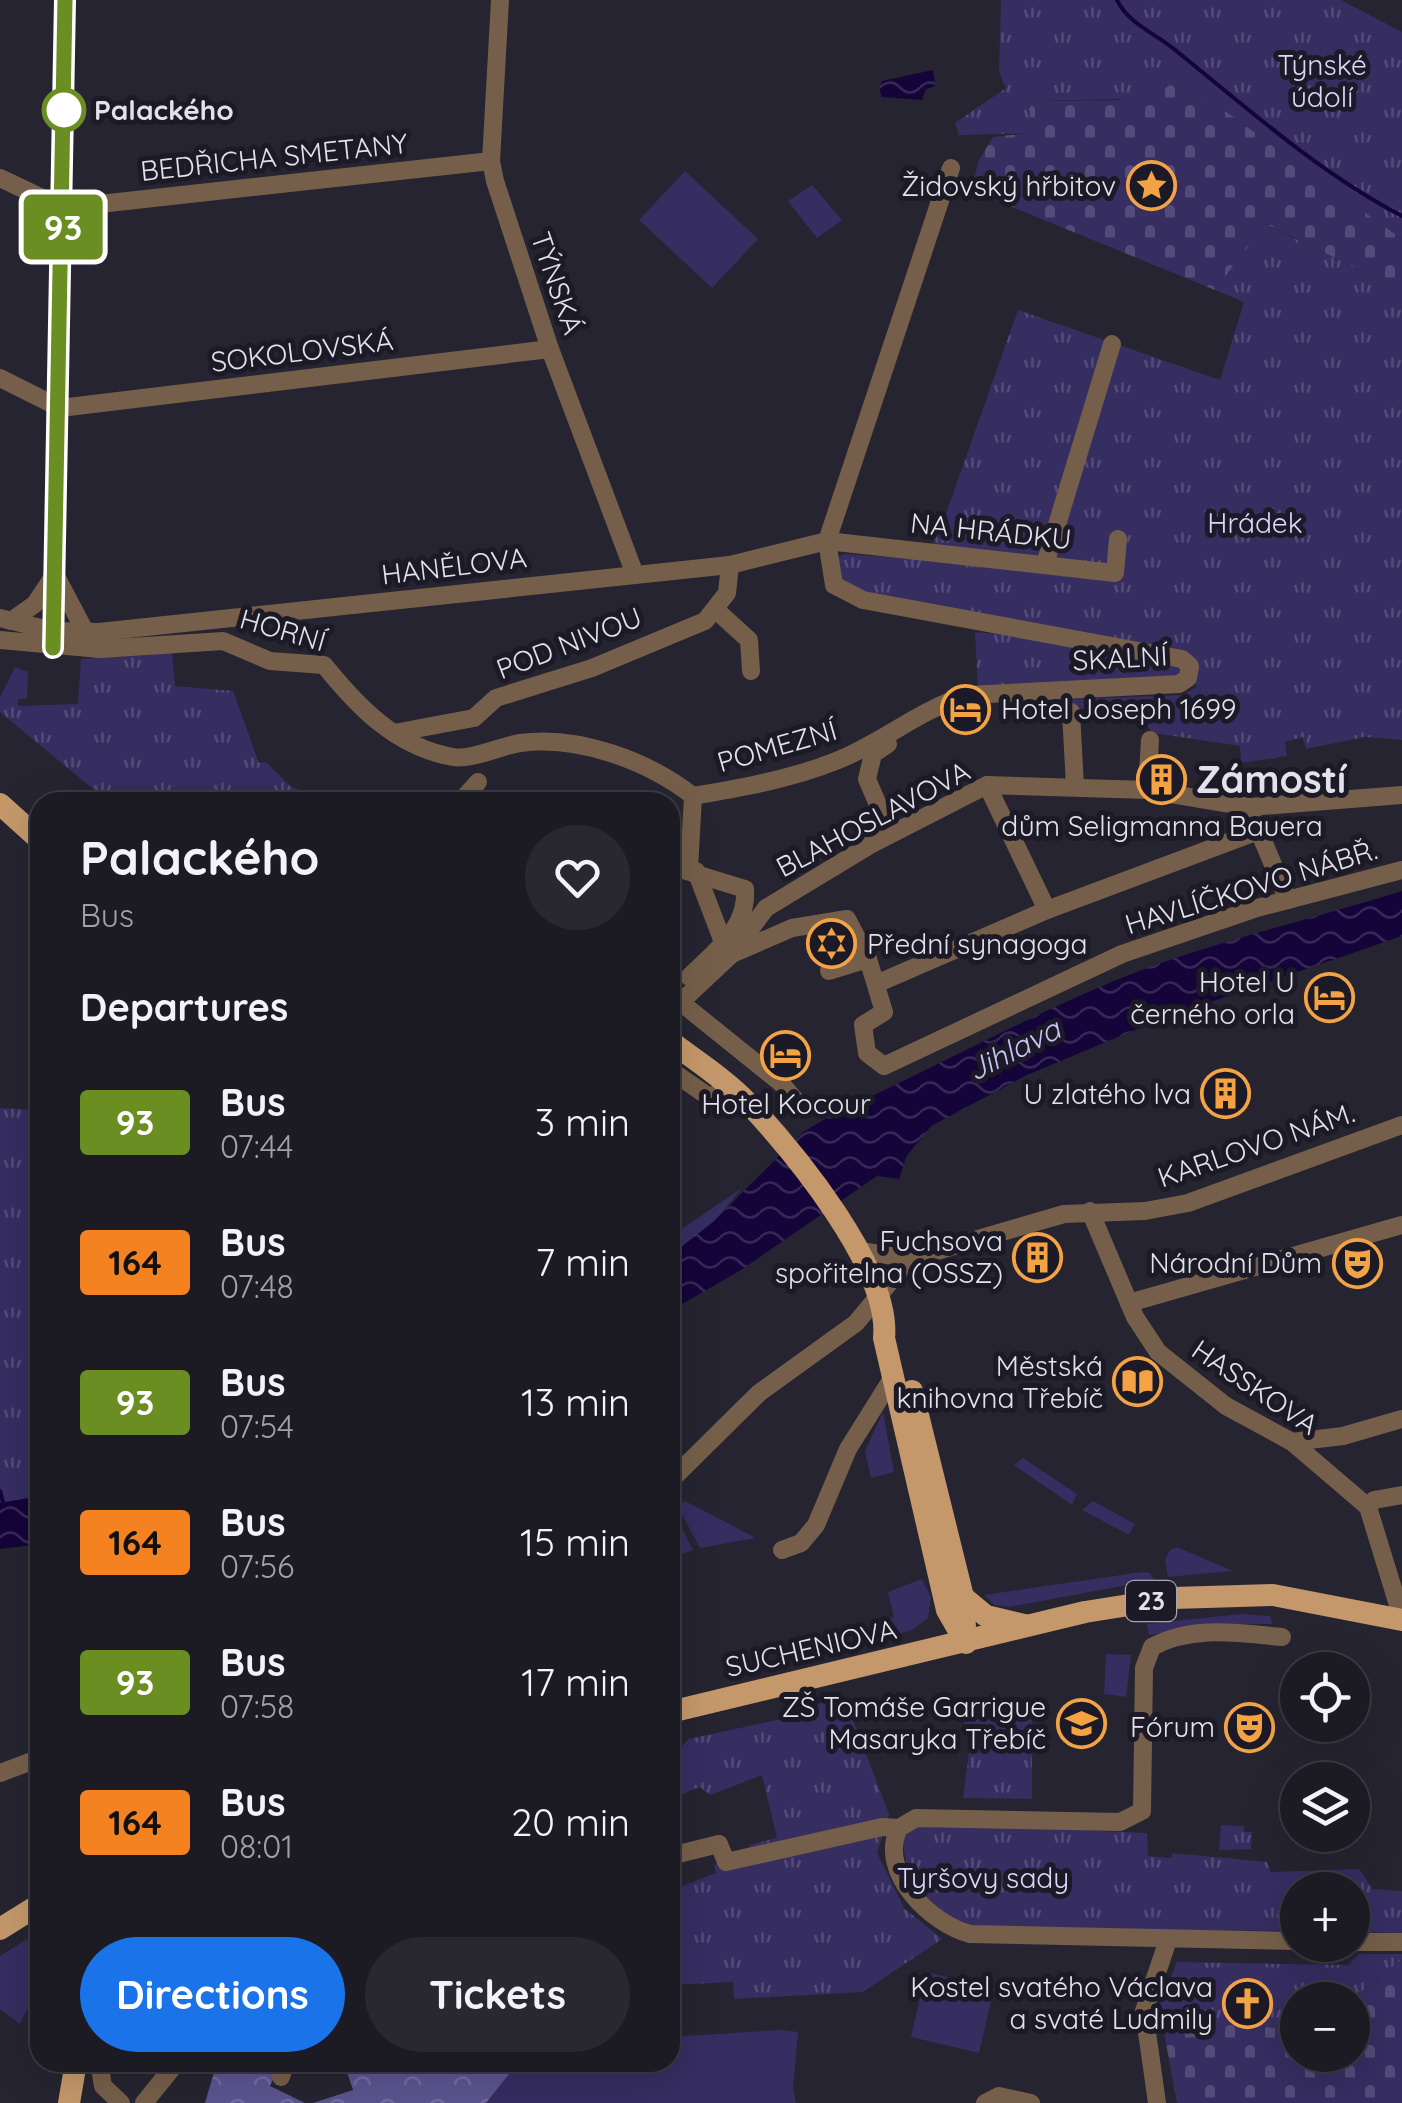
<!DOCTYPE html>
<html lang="en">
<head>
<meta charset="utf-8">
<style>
	body { margin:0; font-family:Quicksand,sans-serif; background:#292831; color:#f1f3f6; height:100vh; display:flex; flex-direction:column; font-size:38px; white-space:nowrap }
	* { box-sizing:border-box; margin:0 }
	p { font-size:32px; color:#a0a1a6 }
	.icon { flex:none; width:55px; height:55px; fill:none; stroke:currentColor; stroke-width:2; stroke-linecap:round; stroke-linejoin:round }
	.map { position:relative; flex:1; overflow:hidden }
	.side { position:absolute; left:30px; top:792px; width:650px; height:1280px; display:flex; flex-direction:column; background:#1c1b24; border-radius:30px; box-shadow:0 10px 40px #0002,0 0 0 2px #3a3941 }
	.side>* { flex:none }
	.badge { padding:0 20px; border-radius:8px; font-size:35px; line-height:65px }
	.tools { position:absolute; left:1280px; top:1652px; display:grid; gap:20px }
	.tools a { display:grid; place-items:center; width:90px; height:90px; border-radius:50%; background:#1c1b24; box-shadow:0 10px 40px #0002,0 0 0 2px #3a3941; font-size:50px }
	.map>.badge { position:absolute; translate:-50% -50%; box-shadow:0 0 0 5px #fff }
	h2 { padding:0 50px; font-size:38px; line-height:90px }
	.round { display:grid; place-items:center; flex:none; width:105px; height:105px; border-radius:52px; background:#292831 }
	.summary { display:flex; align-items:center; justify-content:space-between; height:170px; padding:0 50px }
	h1 { font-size:48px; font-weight:700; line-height:75px }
	.primary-button { display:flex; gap:20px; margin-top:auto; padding:20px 50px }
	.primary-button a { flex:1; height:115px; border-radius:60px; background:#1a73e8; color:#fff; font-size:40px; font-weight:700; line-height:115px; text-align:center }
	.primary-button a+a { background:#292831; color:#f1f3f6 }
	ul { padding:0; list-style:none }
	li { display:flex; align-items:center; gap:30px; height:140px; padding:0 50px }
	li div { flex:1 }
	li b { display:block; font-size:38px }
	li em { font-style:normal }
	li .badge { min-width:110px; font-weight:700; text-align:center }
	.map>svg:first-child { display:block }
	.green { fill:#362d61 }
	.forest { fill:url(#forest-crowns) }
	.cemetery { fill:url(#cemetery-stones) }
	.park { fill:url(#park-tufts); fill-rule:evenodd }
	.water { fill:url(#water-waves) }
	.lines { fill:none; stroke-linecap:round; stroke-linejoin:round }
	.stream { stroke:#140439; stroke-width:4 }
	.minor { stroke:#755f4a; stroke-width:18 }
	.major { stroke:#c4986b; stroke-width:22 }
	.line-casing { stroke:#fff; stroke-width:22 }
	.line { stroke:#6b8e23; stroke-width:15 }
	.stop-dot { fill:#fff; stroke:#6b8e23; stroke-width:5 }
	.labels { text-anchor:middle; stroke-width:10; stroke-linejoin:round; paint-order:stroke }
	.shield { fill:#1b1a26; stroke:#a7a6b0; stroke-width:2.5 }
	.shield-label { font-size:25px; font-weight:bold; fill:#e3e2eb }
	.park-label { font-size:28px; fill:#dad7fc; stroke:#1b1a26 }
	.stop-label { font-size:28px; font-weight:bold; fill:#e3e2eb; stroke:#1b1a26; text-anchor:start }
	.street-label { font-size:28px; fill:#e3e2eb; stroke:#1b1a26 }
	.poi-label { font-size:28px; fill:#e3e2eb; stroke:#1b1a26; text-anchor:end }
	.water-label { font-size:30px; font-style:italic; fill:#c9c5fb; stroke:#1b1a26 }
	.district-label { font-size:38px; font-weight:bold; fill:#e3e2eb; stroke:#1b1a26 }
</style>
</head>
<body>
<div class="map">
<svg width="1402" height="2103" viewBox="0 0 1402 2103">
	<defs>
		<pattern id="forest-crowns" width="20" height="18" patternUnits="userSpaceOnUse" patternTransform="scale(2.5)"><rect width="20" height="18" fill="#5b5490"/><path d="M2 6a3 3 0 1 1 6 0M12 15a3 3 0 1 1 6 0" fill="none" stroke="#726ca0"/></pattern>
		<pattern id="cemetery-stones" width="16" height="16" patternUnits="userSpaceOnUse" patternTransform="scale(2.5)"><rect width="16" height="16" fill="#362d61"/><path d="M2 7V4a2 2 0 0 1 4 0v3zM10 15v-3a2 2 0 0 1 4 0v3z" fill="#534b78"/></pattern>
		<pattern id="park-tufts" width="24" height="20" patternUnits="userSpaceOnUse" patternTransform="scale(2.5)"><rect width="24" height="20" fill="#362d61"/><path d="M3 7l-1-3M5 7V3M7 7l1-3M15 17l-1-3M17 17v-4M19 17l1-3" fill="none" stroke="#534b78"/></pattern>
		<pattern id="water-waves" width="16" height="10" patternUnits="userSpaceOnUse" patternTransform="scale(2.5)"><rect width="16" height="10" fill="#140439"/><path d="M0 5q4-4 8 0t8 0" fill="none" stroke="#362856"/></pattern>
	</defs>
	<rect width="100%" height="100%" fill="#252430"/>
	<g class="green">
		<polygon points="685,171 758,239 712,288 639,220"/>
		<polygon points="812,185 842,220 817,238 788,201"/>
		<polygon points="883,1412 894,1472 871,1478 865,1451"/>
		<polygon points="1023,1458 1077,1494 1072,1505 1014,1465"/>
		<polygon points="685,1501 756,1538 700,1548 678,1507"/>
		<polygon points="1093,1501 1135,1524 1129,1535 1082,1510"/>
		<polygon points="1177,1547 1233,1571 1168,1577 1165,1560 1170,1550"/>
		<polygon points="1142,1572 1150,1573 1154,1580 1009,1607 994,1605 984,1595"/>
		<polygon points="922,1579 931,1597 928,1618 912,1630 866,1643 864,1637 886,1633 884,1622 894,1617 888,1592"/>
		<polygon points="1240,1614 1270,1616 1273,1624 1213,1624 1149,1635 1147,1624"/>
		<polygon points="1106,1654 1131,1655 1126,1697 1104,1694"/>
		<polygon points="1032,1698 1032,1732 970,1746 962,1714"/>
		<polygon points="40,1931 40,1983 20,2024 0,2009 0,1956"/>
		<polygon points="926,1972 994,1988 979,2053 911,2037"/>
		<polygon points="781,2030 798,2032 793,2089 796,2103 486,2103 518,2063 670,2062 670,2037"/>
	</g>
	<g class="forest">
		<polygon points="217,2062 280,2063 270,2086 305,2103 205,2103"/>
		<polygon points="344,2063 344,2062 518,2063 486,2103 313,2103 353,2090"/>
	</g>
	<g class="cemetery">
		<polygon points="1180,78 1402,239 1402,291 1266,224 1215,290 971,190 979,160 993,137 1031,133 1029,108 1036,101 1145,100"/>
		<polygon points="1402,1959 1402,2103 1177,2103 1161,2016 1297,2030 1298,2055 1352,2055 1351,2000"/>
	</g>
	<g class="park">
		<polygon points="1001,0 1341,0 1402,32 1402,239 1180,78 1138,107 1119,99 1036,101 1029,108 1032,133 959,135 955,123 1006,88 999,72"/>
		<polygon points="1265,224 1402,291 1402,740 1364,737 1306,749 1303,737 1285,742 1287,756 1241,763 1240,746 1153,733 1148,727 1148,713 1022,705 1014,701 1184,695 1196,687 1196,666 868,596 841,582 836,557 845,554 925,560 943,522 1018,310 1220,380 1244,302 1215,290"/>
		<polygon points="975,632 1049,639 1183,665 1183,678 978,688"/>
		<polygon points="172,652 175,686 233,691 259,763 266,762 290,786 316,797 315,802 120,802 99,794 0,712 0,697 15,667 28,672 27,698 18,699 18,706 78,704 81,659"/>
		<polygon points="0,1108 40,1110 40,1496 0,1503"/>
		<polygon points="742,1188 714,1222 670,1255 670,1237"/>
		<polygon points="670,1505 693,1550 670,1558"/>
		<polygon points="844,1696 889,1814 877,1853 904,1908 942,1939 863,1992 734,1999 733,1982 670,1985 670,1891 716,1873 714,1865 751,1856 749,1845 777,1838 762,1775 710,1795 700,1787 680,1795 670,1790 670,1759 689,1739 809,1713 824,1700"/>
		<polygon points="1032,1732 1032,1799 963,1798 970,1746"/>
		<path d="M 928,1824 L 1147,1833 L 1148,1856 L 1171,1858 L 1172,1853 L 1267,1862 L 1271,1872 L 1359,1869 L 1372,1889 L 1402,1891 L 1402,1933 L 1353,1932 L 1352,1890 L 1298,1890 L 1297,1931 L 973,1928 C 936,1919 902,1876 903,1838 L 912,1828 Z"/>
		<polygon points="1221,1825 1244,1826 1244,1832 1252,1832 1251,1849 1219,1850"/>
		<path d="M 1359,1954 L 1402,1954 L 1402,1959 L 1351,2000 L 1298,2000 L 1297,2030 L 1155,2016 L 1177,1962 L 1348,1965 ZM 1251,1986 L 1259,1989 L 1263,2001 L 1259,2014 L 1237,2014 L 1237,1987 Z"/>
	</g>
	<g class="water">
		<polygon points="933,70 935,86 926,89 922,100 882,97 879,89 882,81"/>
		<path d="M 1402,891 L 1402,936 L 1161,1019 L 1027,1075 L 931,1126 L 906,1157 L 899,1179 L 877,1176 L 741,1270 L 670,1311 L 670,1256 L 713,1222 L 803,1132 L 837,1112 C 934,1069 1027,1016 1126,976 C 1215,941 1310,920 1402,891 Z"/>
		<polygon points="40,1496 40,1544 0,1549 0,1503"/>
	</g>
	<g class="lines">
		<g class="stream">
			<path d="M 1117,0 C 1129,24 1153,32 1174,49 C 1247,108 1318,172 1402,216"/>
			<polyline points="0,1491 4,1506"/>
		</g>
		<g class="minor">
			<polyline points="500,0 491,161 495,181 550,349 634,572"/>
			<polyline points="0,178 63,208"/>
			<polyline points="63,208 491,161"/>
			<polyline points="0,378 60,408 550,349"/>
			<polyline points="827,541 951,168"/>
			<polyline points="1045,564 1112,344"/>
			<polyline points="58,580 86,633"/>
			<polyline points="717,611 749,640 751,671"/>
			<polyline points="0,618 53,631 99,632 730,565 827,541 1115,573 1118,539"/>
			<polyline points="11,621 35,604 55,574"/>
			<path d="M 0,640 L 100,649 L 223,641 L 270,661 L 324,665 C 358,707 396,747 453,757 C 472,760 500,746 520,743 C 579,735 648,761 693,796"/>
			<polyline points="53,643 65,0"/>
			<polyline points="1071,712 1075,786"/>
			<polyline points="394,733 474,718 496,698 592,668 705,621 727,593 730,565"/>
			<polyline points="987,785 1047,910"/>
			<polyline points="1147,790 1150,740"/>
			<path d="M 693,796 C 741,788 791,779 836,761 C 882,743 920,709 968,695 L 1179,684 L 1188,678 L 1190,666 L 1182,659 L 863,600 L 834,585 L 827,541"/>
			<polyline points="460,802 478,782"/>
			<polyline points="1255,822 1288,900"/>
			<polyline points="870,845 885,821 867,779 873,754 888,744"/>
			<path d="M 670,866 L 745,889 C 748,928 715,951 689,977"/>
			<polyline points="689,869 693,796"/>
			<polyline points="696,871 723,942"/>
			<polyline points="732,954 792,928 847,919 868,959 884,1012 863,1025 867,1053 884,1066 1122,954 1257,908 1402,870"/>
			<polyline points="829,971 868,959"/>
			<polyline points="876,984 1047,910 1258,831"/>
			<polyline points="679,1001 781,1083 796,1101"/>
			<polyline points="670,1012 732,954 766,908 870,845 987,785 1147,790 1249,807 1402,795"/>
			<polyline points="670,1070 709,1097 732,1088"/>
			<polyline points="1090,1211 1135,1317 1158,1352 1226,1406 1292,1442 1368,1507 1402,1618"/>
			<polyline points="857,1250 909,1259"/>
			<polyline points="1129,1303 1402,1225"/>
			<polyline points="1292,1442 1343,1436 1402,1419"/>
			<polyline points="670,1481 759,1393 856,1323 909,1259 1064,1214 1145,1211 1188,1203 1402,1125"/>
			<polyline points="1368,1507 1374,1500 1402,1495"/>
			<polyline points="782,1550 801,1543 816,1525 848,1449 893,1377"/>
			<path d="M 1282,1637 C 1238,1633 1192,1625 1152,1647 L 1144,1668 L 1142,1811 L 1120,1822 L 916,1818 L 899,1828 C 877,1872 931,1924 970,1934 L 1298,1941"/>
			<polyline points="0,1773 40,1758"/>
			<polyline points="670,1856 719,1844 726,1862 882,1827 899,1828"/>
			<polyline points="1352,1942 1402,1942"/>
			<polyline points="99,2062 103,2086 121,2103"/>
			<polyline points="281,2077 286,2062"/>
			<polyline points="144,2103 177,2062"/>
			<polyline points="985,2103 999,2096 1031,2103"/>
			<polyline points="1157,2103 1144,2011 1168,1940"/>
		</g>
		<g class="major">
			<polyline points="0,804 40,840"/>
			<path d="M 670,1041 C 696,1061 725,1079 748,1103 C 794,1152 891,1269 884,1338 L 947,1610 L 966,1643"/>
			<polyline points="912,1391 963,1597 966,1642"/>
			<polyline points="963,1597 986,1616 1024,1625"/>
			<polyline points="670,1712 1085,1612 1173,1598 1273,1595 1402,1620"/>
			<polyline points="0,1929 40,1904"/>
			<polyline points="69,2103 76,2062"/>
		</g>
	</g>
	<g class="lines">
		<defs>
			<polyline id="line" points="53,648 65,0"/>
		</defs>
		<use href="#line" class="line-casing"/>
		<use href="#line" class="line"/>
	</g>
	<defs>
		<symbol id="sight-ring" viewBox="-11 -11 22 22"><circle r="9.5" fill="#1b1a26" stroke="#f4a344" stroke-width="1.5"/><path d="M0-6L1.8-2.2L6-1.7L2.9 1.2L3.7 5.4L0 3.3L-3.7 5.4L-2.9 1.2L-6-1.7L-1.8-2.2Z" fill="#f4a344"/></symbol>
		<symbol id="hotel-ring" viewBox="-11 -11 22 22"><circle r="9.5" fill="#1b1a26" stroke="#f4a344" stroke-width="1.5"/><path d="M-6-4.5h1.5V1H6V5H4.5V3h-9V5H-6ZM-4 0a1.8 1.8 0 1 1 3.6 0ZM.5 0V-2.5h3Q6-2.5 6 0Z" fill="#f4a344"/></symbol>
		<symbol id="building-ring" viewBox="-11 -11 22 22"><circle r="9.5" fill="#1b1a26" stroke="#f4a344" stroke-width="1.5"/><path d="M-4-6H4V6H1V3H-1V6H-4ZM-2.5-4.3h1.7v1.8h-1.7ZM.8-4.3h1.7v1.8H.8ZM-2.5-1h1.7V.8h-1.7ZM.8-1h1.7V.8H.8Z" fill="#f4a344"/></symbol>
		<symbol id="synagogue-ring" viewBox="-11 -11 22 22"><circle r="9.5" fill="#1b1a26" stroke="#f4a344" stroke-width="1.5"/><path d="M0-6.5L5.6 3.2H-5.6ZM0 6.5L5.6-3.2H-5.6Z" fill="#f4a344"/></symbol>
		<symbol id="theatre-ring" viewBox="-11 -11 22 22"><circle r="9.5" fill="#1b1a26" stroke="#f4a344" stroke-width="1.5"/><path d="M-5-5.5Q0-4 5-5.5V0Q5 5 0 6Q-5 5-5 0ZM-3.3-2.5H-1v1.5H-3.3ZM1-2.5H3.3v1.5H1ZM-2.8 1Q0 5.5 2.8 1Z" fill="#f4a344"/></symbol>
		<symbol id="library-ring" viewBox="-11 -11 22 22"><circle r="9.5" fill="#1b1a26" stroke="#f4a344" stroke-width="1.5"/><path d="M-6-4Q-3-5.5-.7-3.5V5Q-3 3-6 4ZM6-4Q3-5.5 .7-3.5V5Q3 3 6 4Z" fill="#f4a344"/></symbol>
		<symbol id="school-ring" viewBox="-11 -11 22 22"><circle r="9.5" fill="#1b1a26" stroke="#f4a344" stroke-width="1.5"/><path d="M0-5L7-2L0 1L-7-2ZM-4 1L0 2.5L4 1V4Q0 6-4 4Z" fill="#f4a344"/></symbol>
		<symbol id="church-ring" viewBox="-11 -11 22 22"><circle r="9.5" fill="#1b1a26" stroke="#f4a344" stroke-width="1.5"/><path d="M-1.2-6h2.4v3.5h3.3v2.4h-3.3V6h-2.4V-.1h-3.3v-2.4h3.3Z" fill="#f4a344"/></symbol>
	</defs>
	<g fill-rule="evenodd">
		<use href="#sight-ring" x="1124" y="158" width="55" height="55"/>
		<use href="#hotel-ring" x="938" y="682" width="55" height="55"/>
		<use href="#building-ring" x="1134" y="752" width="55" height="55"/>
		<use href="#synagogue-ring" x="804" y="916" width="55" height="55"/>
		<use href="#hotel-ring" x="1302" y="970" width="55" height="55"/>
		<use href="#hotel-ring" x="758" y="1028" width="55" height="55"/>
		<use href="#building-ring" x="1198" y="1066" width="55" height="55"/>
		<use href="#building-ring" x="1010" y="1230" width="55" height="55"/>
		<use href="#theatre-ring" x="1330" y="1236" width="55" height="55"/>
		<use href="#library-ring" x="1110" y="1354" width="55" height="55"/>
		<use href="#school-ring" x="1054" y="1696" width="55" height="55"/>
		<use href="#theatre-ring" x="1222" y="1700" width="55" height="55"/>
		<use href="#church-ring" x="1220" y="1976" width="55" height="55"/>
	</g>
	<circle class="stop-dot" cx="64" cy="110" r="20"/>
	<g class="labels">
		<rect class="shield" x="1126" y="1581" width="50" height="40" rx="8"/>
		<g class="shield-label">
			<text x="1151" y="1610">23</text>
		</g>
		<g class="park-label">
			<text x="1322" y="75">Týnské<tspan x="1322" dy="32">údolí</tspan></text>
			<text x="1255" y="533">Hrádek</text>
			<text x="983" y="1888">Tyršovy sady</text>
		</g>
		<g class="stop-label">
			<text x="94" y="120">Palackého</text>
		</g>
		<g class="street-label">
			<text transform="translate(274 157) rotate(-6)" y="10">BEDŘICHA SMETANY</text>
			<text transform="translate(557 283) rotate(71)" y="10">TÝNSKÁ</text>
			<text transform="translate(302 351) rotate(-7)" y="10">SOKOLOVSKÁ</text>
			<text transform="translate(991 531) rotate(6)" y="10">NA HRÁDKU</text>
			<text transform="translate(454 566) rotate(-7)" y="10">HANĚLOVA</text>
			<text transform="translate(283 630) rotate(16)" y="10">HORNÍ</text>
			<text transform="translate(569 643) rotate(-21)" y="10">POD NIVOU</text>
			<text transform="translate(1120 658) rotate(-3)" y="10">SKALNÍ</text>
			<text transform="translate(777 746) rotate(-16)" y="10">POMEZNÍ</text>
			<text transform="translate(873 819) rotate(-28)" y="10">BLAHOSLAVOVA</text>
			<text transform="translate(1251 887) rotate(-17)" y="10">HAVLÍČKOVO NÁBŘ.</text>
			<text transform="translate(1256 1145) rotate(-19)" y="10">KARLOVO NÁM.</text>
			<text transform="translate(1255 1387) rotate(34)" y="10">HASSKOVA</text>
			<text transform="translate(811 1648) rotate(-13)" y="10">SUCHENIOVA</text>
		</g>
		<g class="poi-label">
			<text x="1116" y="196">Židovský hřbitov</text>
			<text x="1001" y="719" text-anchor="start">Hotel Joseph 1699</text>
			<text x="1162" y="836" text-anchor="middle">dům Seligmanna Bauera</text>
			<text x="867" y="954" text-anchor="start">Přední synagoga</text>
			<text x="1295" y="992">Hotel U<tspan x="1295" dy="32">černého orla</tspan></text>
			<text x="1191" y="1104">U zlatého lva</text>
			<text x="786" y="1114" text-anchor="middle">Hotel Kocour</text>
			<text x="1003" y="1251">Fuchsova<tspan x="1003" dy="32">spořitelna (OSSZ)</tspan></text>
			<text x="1322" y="1273">Národní Dům</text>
			<text x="1103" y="1376">Městská<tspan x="1103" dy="32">knihovna Třebíč</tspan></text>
			<text x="1046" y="1717">ZŠ Tomáše Garrigue<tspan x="1046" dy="32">Masaryka Třebíč</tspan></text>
			<text x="1215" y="1737">Fórum</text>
			<text x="1213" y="1997">Kostel svatého Václava<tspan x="1213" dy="32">a svaté Ludmily</tspan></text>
		</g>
		<g class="water-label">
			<text transform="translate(1014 1050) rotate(-27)" y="10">Jihlava</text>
		</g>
		<g class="district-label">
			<text x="1271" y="793">Zámostí</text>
		</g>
	</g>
</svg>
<div class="tools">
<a><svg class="icon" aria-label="locate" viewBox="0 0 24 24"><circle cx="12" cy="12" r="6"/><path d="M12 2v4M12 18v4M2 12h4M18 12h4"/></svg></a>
<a><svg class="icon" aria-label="layers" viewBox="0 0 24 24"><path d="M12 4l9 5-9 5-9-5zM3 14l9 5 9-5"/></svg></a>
<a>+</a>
<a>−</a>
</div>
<b class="badge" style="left:63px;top:227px;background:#6b8e23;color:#fff">93</b>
<section class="side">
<div class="summary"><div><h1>Palackého</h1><p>Bus</p></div><a class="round"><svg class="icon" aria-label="heart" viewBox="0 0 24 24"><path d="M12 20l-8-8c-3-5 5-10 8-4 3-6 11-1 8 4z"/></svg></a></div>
<h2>Departures</h2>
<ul>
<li><span class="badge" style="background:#6b8e23;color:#fff">93</span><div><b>Bus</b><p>07:44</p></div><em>3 min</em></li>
<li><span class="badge" style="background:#f58220;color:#111">164</span><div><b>Bus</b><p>07:48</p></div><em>7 min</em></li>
<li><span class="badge" style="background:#6b8e23;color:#fff">93</span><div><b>Bus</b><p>07:54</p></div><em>13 min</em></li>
<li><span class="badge" style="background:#f58220;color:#111">164</span><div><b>Bus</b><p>07:56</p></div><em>15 min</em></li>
<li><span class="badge" style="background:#6b8e23;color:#fff">93</span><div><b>Bus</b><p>07:58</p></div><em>17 min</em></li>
<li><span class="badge" style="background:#f58220;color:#111">164</span><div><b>Bus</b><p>08:01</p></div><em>20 min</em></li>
</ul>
<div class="primary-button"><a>Directions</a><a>Tickets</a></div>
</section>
</div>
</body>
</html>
